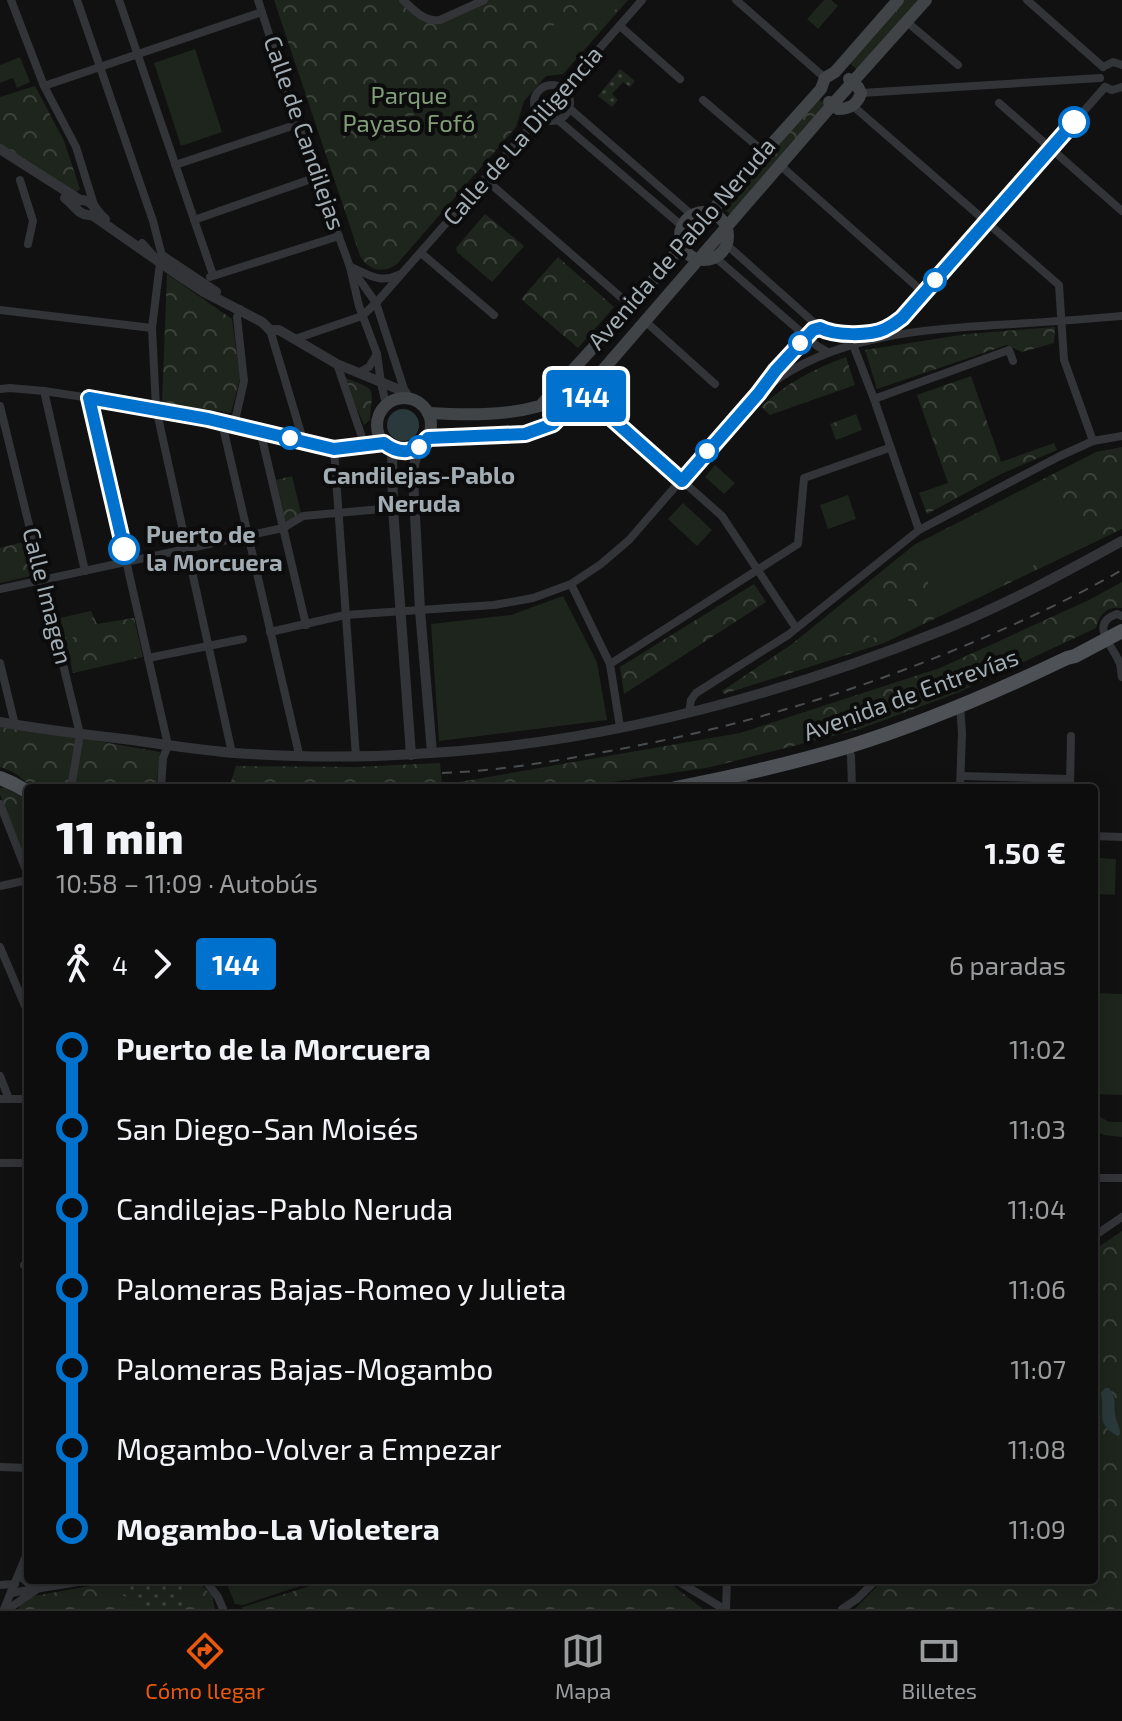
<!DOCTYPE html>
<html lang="es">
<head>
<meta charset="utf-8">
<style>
	body { margin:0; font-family:"Exo 2",sans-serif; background:#161617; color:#f1f3f6; height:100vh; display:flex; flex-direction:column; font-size:30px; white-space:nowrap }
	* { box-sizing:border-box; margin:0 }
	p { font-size:26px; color:#9a9c9e }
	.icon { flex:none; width:44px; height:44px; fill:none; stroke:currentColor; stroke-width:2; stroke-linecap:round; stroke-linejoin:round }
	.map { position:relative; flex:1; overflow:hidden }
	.details { position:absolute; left:24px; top:784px; width:1074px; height:800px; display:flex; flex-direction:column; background:#0d0d0e; border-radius:8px; box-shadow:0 4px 20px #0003,0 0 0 2px #2d2d2e }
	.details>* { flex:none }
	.badge { padding:0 16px; border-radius:6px; font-size:28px; line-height:52px }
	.map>.badge { position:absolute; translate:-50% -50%; box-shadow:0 0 0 4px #fff }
	.legs { display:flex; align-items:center; gap:12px; height:88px; padding:0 32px; font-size:26px }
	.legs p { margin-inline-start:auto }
	.overview { display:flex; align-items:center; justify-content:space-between; height:136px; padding:0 32px }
	h1 { font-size:44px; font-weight:800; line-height:60px }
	ul { padding:0 32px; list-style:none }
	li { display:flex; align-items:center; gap:28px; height:80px; font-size:30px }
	li i { display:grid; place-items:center; width:12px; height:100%; margin:0 10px; background:currentColor }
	li i::after { content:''; width:20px; height:20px; margin:-10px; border:6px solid; border-radius:50%; background:#0d0d0e }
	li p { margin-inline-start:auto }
	li:first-child i { background:linear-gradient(#0000 50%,currentColor 0) }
	li:last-child i { background:linear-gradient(currentColor 50%,#0000 0) }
	.tab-bar { display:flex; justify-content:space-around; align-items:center; height:112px; border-top:2px solid #2d2d2e; background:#0d0d0e; font-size:22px; color:#9a9c9e }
	.tab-bar a { display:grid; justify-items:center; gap:4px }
	.tab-bar .selected { color:#ea580c }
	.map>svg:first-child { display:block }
	.park { fill:url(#park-crowns) }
	.garden { fill:url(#garden-dots) }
	.pitch { fill:#1e251d }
	.water { fill:#2a393b }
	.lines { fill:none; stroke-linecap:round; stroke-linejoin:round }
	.minor { stroke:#323437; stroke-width:8 }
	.tertiary { stroke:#323437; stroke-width:10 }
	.secondary { stroke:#404447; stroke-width:12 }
	.primary { stroke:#4e5256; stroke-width:14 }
	.rail { stroke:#494d50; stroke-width:2; stroke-dasharray:10 8; stroke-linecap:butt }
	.line-1-casing { stroke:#fff; stroke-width:18 }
	.line-1 { stroke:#0072ce; stroke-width:12 }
	.stop-1-dot { fill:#fff; stroke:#0072ce; stroke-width:4 }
	.labels { text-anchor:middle; stroke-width:8; stroke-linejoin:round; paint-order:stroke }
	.park-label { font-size:24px; fill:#829e78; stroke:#0c0c0d }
	.street-label { font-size:24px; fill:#a2adb3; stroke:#0c0c0d }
	.stop-label { font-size:24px; font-weight:bold; fill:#a2adb3; stroke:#0c0c0d }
</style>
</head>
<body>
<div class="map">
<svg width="1122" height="1609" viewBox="0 0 1122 1609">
	<defs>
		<pattern id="park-crowns" width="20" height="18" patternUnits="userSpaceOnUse" patternTransform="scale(2)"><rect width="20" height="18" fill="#1e251d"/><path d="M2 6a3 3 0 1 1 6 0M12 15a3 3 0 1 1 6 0" fill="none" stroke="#3c423b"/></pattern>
		<pattern id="garden-dots" width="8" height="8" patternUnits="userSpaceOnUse" patternTransform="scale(2)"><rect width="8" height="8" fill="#1e251d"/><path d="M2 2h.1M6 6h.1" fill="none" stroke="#3c423b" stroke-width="1.8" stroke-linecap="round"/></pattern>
	</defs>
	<rect width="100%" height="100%" fill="#111112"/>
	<g class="park">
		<path d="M 274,0 L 403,0 L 433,21 L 484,0 L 628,0 L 563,74 L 546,76 L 524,101 L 516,127 L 397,264 C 383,274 369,271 360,256 Z"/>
		<polygon points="903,0 920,0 858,70 848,62"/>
		<polygon points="35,86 64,141 80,189 74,194 0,147 0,97"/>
		<polygon points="817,98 827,105 731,215 722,207"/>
		<polygon points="485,214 524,246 492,282 457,252 456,248"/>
		<polygon points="558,257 614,307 578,348 521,299"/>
		<polygon points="167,274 232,319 240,378 231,413 162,403"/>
		<polygon points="1055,327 1054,343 1022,352 1007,345 877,389 865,350 967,334"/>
		<path d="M 846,357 L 855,385 L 770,415 L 761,407 C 786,383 814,369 846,357 Z"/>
		<polygon points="971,376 1001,462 1054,443 1057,450 1001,474 927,514 919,493 948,483 917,395"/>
		<path d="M 343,377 C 377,391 373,384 370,420 L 364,425 Z"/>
		<polygon points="856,414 862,430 836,440 830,424"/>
		<polygon points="1122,447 1122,529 884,643 724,694 722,691 792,644 914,545 1096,452"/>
		<polygon points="292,476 301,513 286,522 276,480"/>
		<polygon points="27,541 35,575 0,583 0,548"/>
		<path d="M 1122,582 L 1122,608 C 1107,606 1100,613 1096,628 L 957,693 L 860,729 L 711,767 L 573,788 L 229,788 L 236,766 L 356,767 L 440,763 L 442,785 L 740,733 L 940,668 L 1089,600 Z"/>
		<polygon points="754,584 766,602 624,694 620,667"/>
		<polygon points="91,611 97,624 134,618 143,657 73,673 60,618"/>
		<polygon points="0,724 160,752 156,788 34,788 13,772 0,767"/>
		<polygon points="5,787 28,801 28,863 0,795 0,788"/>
		<polygon points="1122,1231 1122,1609 855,1609 883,1580 1094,1580 1094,1250"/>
		<polygon points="125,1580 195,1580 212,1595 215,1609 18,1609 22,1601 28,1597"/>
		<polygon points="485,1580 666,1580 703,1609 242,1609 243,1607 323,1582 459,1585"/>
	</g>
	<g class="garden">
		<polygon points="620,69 635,81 630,87 623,82 612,94 618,100 612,107 598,96"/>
		<polygon points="160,1580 177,1581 183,1585 182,1609 138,1609 135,1604 119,1592 120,1583 149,1583"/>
	</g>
	<g class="pitch">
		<polygon points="576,0 622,0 623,1 599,28 572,5"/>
		<polygon points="824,0 831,0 838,6 818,29 807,19"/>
		<polygon points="565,13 592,37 567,66 538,42"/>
		<polygon points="195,49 222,132 181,146 154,63"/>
		<polygon points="20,57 30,82 17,88 13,78 0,83 0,65"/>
		<polygon points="457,100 467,130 397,153 388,124"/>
		<polygon points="715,465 735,483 724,494 705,477"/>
		<polygon points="1051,477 1084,538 941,616 914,545"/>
		<polygon points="848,495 856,519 828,529 820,505"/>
		<polygon points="683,503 712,530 697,546 668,519"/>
		<polygon points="901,586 916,615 899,624 884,595"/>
		<polygon points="563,596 597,662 607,720 439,741 431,624 511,615"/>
		<polygon points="873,601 888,630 871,639 856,611"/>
		<polygon points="91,614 95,632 66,639 62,621"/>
		<polygon points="136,639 140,656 111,663 107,646"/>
		<polygon points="1098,858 1116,859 1115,895 1097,894"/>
		<polygon points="1094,993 1122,994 1122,1095 1094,1094"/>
		<polygon points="1094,1113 1109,1122 1122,1122 1122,1137 1104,1135 1094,1131"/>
		<polygon points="225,1580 305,1580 306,1584 243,1605 235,1604"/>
	</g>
	<g class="water">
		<circle cx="403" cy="425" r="16"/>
		<path d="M 1105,1388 L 1109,1388 C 1116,1397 1114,1403 1115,1414 C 1116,1421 1120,1427 1120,1434 L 1118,1436 C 1098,1425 1103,1419 1102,1400 C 1101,1390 1099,1396 1105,1388 Z"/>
	</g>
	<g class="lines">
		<g class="minor">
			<polyline points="11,0 44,86 76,147 94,205"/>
			<polyline points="77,0 153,221 162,256 165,260"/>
			<polyline points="119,0 213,275"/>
			<polyline points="258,0 298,124 350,267 359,306 377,354 381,383 386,404"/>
			<path d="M 403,0 C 414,10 424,22 440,20 L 484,0"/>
			<polyline points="736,0 825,78"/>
			<polyline points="1027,0 1103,67"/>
			<polyline points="907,22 958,65"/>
			<polyline points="620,26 680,79"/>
			<polyline points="1103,67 1113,62 1122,65"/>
			<circle cx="552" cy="103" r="18"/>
			<polyline points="44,86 262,12"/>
			<polyline points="1105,87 1112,90 1122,87"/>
			<polyline points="861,93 1100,78"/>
			<polyline points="703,100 764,152"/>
			<polyline points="999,103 1122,211"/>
			<polyline points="853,106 1059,285 1064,360 1093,441"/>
			<polyline points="569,108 692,215"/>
			<polyline points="558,120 682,226"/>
			<polyline points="175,165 298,124"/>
			<polyline points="781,166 924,293"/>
			<polyline points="485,179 631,306"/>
			<polyline points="20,180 33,221 28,244"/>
			<polyline points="194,220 317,177"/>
			<polyline points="142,243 160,263 152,328 156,408 232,753"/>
			<path d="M 727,245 L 820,328 C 835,336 870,336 885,329 C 891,326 897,322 902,318 L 1105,87"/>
			<polyline points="421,253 494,315"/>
			<polyline points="716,258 817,346 828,352"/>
			<path d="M 351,267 C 368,274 379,284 398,275"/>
			<polyline points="352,269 376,303 405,392"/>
			<polyline points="210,277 339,236"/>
			<polyline points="0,310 152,328"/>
			<polyline points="645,321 715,384"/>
			<polyline points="270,330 303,440"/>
			<polyline points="295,339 362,316 376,303 642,0"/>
			<polyline points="852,342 874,399 919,530"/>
			<polyline points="337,364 365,446"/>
			<polyline points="358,373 369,367 377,354"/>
			<polyline points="565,377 722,516 796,628"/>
			<path d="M 768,386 C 837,333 929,329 1012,324 C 1049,322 1085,319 1122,316"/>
			<polyline points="0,389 10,388 44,391 156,408 260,430 334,449 384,443"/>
			<polyline points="44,391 85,571"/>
			<polyline points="89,398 168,745 163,758 161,788"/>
			<polyline points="874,399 1009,350 1013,361"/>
			<polyline points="0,406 80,734 71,788"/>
			<polyline points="222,423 299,754"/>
			<polyline points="234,425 244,381 237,317 240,309"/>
			<polyline points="260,430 306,625"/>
			<polyline points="334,449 356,757"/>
			<polyline points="571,584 610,664 620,727"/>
			<polyline points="0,589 283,528 303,516 393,508"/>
			<path d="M 1122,616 L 1117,614 C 1087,624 1115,648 1120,664 C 1121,668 1121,673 1122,677"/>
			<polyline points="270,632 345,615 494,605 533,598 571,584 601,564 629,540 799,344 813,330 820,328"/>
			<polyline points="148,658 243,639"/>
			<polyline points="0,663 15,725"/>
			<polyline points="610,664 798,544 804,478 889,448"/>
			<polyline points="960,706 962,733 960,788"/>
			<polyline points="689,712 691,700 696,693 788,635 919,530 1060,456 1093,441 1122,436"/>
			<polyline points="848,746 851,756 852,788"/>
			<polyline points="743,774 744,788"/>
			<polyline points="961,776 1070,779"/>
			<polyline points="1070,788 1071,736"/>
			<polyline points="0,804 28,875"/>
			<polyline points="1094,836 1122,837"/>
			<polyline points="0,886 28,880"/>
			<polyline points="0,947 28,1013"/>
			<polyline points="0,1076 9,1099"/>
			<polyline points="0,1099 28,1099"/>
			<polyline points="0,1163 27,1163 28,1205"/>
			<polyline points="1094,1178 1122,1178"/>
			<polyline points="1094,1236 1122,1217"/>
			<polyline points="24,1265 28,1265"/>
			<polyline points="0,1467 28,1468"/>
			<polyline points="205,1580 218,1597 223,1609"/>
			<polyline points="676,1580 724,1609"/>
			<polyline points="0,1585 15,1584"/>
			<polyline points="11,1593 90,1580"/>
			<polyline points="4,1609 28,1551"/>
			<polyline points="8,1609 36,1590 19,1575"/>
			<polyline points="726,1609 727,1580"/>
			<polyline points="842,1609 857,1599 876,1580"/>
		</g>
		<g class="tertiary">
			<path d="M 0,149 L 80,200 C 94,199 95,212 105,219"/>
			<path d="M 65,198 C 74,204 79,217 92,215"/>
			<polyline points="92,215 178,275 204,292 262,322 270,330 279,330 337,364 405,392 408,398"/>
			<polyline points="162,256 216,292"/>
			<polyline points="419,447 414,465 413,478 420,610 432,753"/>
			<polyline points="392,449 393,508 411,755"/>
			<path d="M 0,722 C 43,730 88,735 132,740 C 166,745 200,750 234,753 C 294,757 355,758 415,754 C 596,745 776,697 943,630 C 1005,605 1064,573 1122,541"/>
		</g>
		<g class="secondary">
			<path d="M 829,102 L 838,109 C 850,109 857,105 861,93 L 858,87 L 849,79"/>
			<circle cx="704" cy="236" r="24"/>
			<circle cx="404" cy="425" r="27"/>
			<path d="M 428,413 C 466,415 504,416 540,406 L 631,306 L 717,205 L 821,89 L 825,78 L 835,72 L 898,0"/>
			<polyline points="428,438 525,434 553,424 583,393 832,105 926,0"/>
		</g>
		<g class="primary">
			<polyline points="0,778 14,784 28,792"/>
			<path d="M 675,788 C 732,777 790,764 847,747 C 922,724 996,692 1067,658 L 1075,656 L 1122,631"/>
		</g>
		<path class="rail" d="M 442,773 C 496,771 551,762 604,752 C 738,728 867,689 992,634 C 1036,615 1080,594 1122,570"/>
	</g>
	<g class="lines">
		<defs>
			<path id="line-1" d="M 124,549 L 89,398 L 208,419 L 334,449 L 384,443 C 399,455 415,454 428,438 L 525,434 L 553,424 L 583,393 L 682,481 L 758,394 L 776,370 L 813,330 L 820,328 C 835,336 870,336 885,329 C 891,326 897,322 902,318 L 1074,122"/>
		</defs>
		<use href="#line-1" class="line-1-casing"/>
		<use href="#line-1" class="line-1"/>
	</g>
	<g class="stop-1-dot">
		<circle cx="1074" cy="122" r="14"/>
		<circle cx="935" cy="280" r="10"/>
		<circle cx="800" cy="343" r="10"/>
		<circle cx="290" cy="438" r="10"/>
		<circle cx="419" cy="447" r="10"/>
		<circle cx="707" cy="451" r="10"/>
		<circle cx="124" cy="549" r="14"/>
	</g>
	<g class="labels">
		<g class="park-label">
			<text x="409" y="104">Parque<tspan x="409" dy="28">Payaso Fofó</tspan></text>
		</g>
		<g class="street-label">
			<text transform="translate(304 133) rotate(71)" y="8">Calle de Candilejas</text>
			<text transform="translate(523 136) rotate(-49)" y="8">Calle de La Diligencia</text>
			<text transform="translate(682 244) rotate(-49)" y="8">Avenida de Pablo Neruda</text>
			<text transform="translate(47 596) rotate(76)" y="8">Calle Imagen</text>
			<text transform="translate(911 695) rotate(-20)" y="8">Avenida de Entrevías</text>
		</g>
		<g class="stop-label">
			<text x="419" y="484">Candilejas-Pablo<tspan x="419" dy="28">Neruda</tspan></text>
			<text x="146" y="543" text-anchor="start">Puerto de<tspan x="146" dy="28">la Morcuera</tspan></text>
		</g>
	</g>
</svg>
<b class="badge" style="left:586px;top:396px;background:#0072ce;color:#fff">144</b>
<section class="details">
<div class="overview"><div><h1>11 min</h1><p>10:58 – 11:09 · Autobús</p></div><b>1.50 €</b></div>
<div class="legs"><svg class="icon" aria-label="walk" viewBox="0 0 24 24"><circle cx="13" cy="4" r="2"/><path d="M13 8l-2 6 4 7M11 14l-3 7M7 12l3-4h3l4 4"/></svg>4<svg class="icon" aria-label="forward" viewBox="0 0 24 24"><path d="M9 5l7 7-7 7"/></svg><b class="badge" style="background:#0072ce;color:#fff">144</b><p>6 paradas</p></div>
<ul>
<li><i style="color:#0072ce"></i><b>Puerto de la Morcuera</b><p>11:02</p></li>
<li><i style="color:#0072ce"></i><span>San Diego-San Moisés</span><p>11:03</p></li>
<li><i style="color:#0072ce"></i><span>Candilejas-Pablo Neruda</span><p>11:04</p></li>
<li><i style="color:#0072ce"></i><span>Palomeras Bajas-Romeo y Julieta</span><p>11:06</p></li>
<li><i style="color:#0072ce"></i><span>Palomeras Bajas-Mogambo</span><p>11:07</p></li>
<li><i style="color:#0072ce"></i><span>Mogambo-Volver a Empezar</span><p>11:08</p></li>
<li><i style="color:#0072ce"></i><b>Mogambo-La Violetera</b><p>11:09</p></li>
</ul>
</section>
</div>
<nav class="tab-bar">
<a class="selected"><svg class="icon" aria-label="directions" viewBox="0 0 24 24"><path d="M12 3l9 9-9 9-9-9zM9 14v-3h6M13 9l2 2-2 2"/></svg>Cómo llegar</a>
<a><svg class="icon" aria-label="map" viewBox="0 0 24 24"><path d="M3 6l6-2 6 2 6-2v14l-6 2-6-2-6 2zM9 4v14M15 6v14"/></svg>Mapa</a>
<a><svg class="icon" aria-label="tickets" viewBox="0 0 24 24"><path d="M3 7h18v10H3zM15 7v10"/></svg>Billetes</a>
</nav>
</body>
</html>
